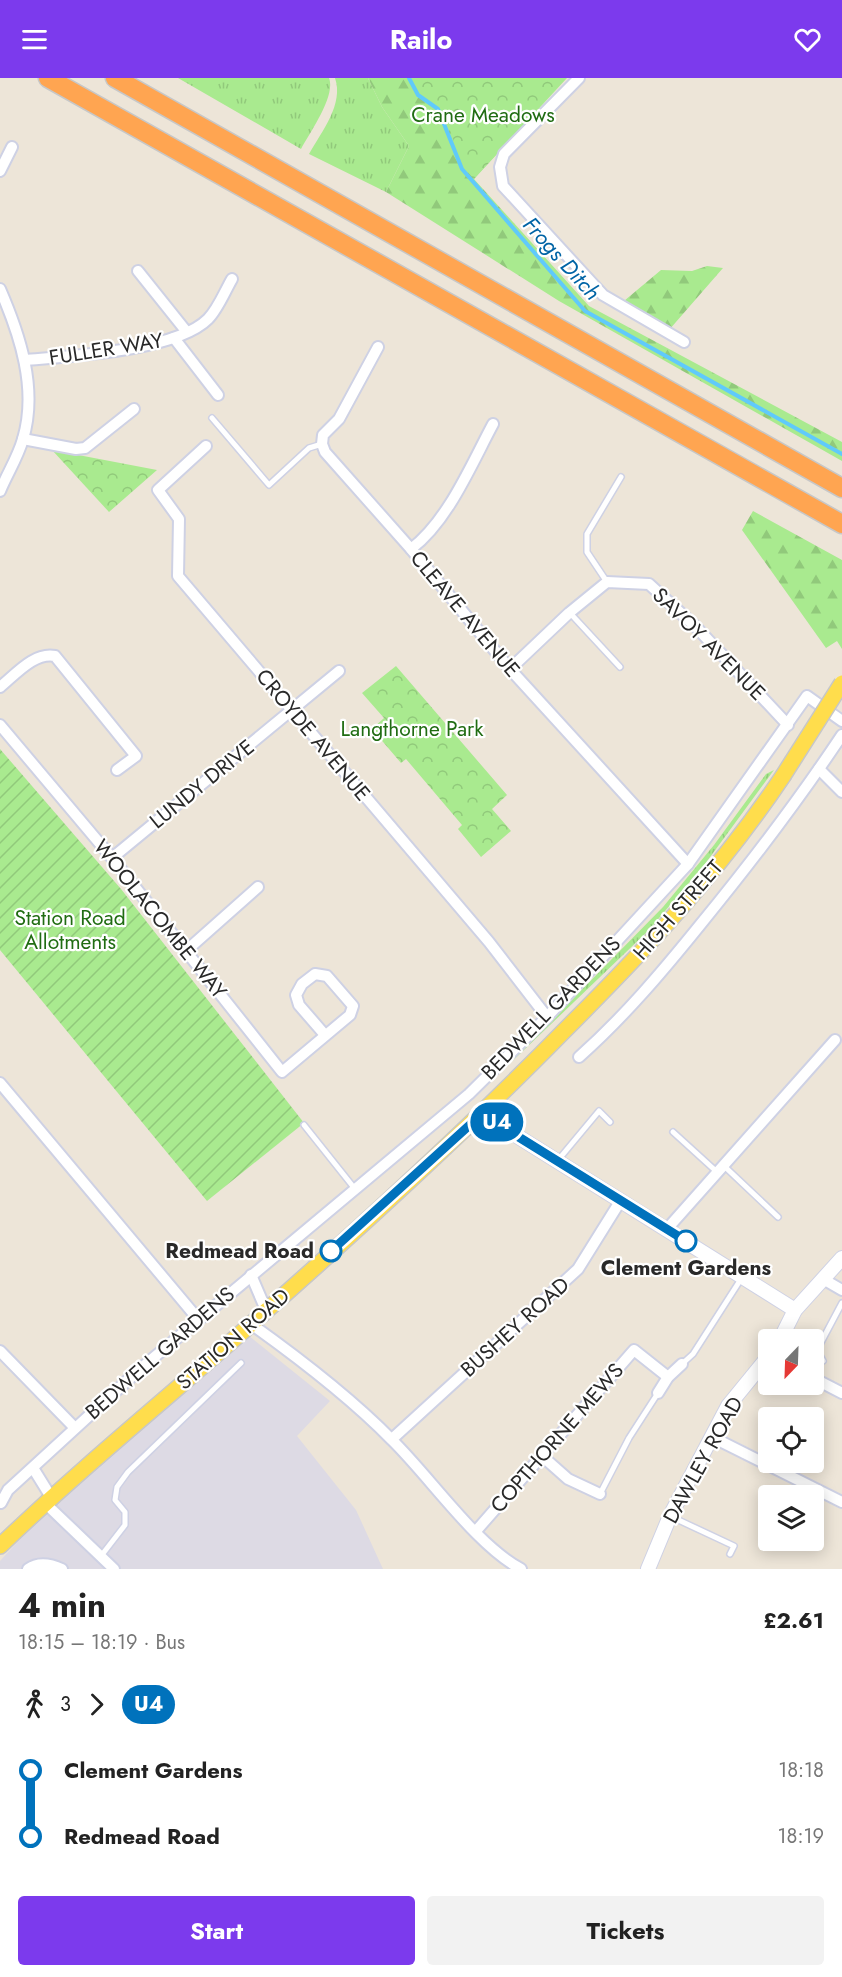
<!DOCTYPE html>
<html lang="en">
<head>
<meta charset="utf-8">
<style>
	body { margin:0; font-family:Jost,sans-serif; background:#f2f2f2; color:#222; height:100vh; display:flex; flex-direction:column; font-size:22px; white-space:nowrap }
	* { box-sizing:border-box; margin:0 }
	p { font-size:20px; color:#767676 }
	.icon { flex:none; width:33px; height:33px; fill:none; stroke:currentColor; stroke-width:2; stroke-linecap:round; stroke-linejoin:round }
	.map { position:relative; height:1491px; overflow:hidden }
	.panel { display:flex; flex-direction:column; background:#fff; flex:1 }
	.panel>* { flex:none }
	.badge { padding:0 12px; border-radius:20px; font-size:21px; line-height:39px }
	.needle { width:39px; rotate:203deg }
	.fabs { position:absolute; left:758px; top:1251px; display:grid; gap:12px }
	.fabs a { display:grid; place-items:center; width:66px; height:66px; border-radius:6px; background:#fff; box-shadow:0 3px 15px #0003; font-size:30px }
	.map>.badge { position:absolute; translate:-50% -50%; box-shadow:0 0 0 3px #fff }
	.legs { display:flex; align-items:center; gap:9px; height:66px; padding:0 18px; font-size:20px }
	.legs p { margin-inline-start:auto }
	.overview { display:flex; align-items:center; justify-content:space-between; height:102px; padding:0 18px }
	h1 { font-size:33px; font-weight:700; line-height:45px }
	.primary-button { display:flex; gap:12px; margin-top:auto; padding:12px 18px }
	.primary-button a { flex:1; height:69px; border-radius:6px; background:#7c3aed; color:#fff; font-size:24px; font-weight:700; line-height:69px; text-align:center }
	.primary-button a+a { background:#f2f2f2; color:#222 }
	ul { padding:0 18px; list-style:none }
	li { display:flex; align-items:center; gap:21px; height:66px; font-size:22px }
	li i { display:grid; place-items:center; width:9px; height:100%; margin:0 8px; background:currentColor }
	li i::after { content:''; width:15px; height:15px; margin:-8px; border:4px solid; border-radius:50%; background:#fff }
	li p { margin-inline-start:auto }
	li:first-child i { background:linear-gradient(#0000 50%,currentColor 0) }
	li:last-child i { background:linear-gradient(currentColor 50%,#0000 0) }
	header { display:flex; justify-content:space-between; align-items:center; height:78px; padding:0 18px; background:#7c3aed; color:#fff; font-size:27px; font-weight:700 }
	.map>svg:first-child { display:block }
	.industrial { fill:#dddae4 }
	.grass { fill:url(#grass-tufts) }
	.forest { fill:url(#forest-firs) }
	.park { fill:url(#park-crowns) }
	.garden { fill:url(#garden-furrows) }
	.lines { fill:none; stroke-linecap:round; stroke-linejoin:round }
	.stream { stroke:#60cafb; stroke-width:4 }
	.lane-casing { stroke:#ced1e4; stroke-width:8 }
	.street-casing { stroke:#ced1e4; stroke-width:14 }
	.secondary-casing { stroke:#ced1e4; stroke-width:16 }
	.primary-casing { stroke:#c7c7c7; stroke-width:18 }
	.highway-casing { stroke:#c7c7c7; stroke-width:21 }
	.lane { stroke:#fff; stroke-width:5 }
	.street { stroke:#fff; stroke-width:10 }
	.secondary { stroke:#fff; stroke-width:14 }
	.primary { stroke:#ffdd4c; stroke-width:15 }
	.highway { stroke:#ffa551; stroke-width:18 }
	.primary-bridge-casing { stroke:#c7c7c7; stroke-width:18; stroke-linecap:butt }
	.primary-bridge { stroke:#ffdd4c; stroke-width:15 }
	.line-1-casing { stroke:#fff; stroke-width:14 }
	.line-1 { stroke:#0072bc; stroke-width:9 }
	.stop-1-dot { fill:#fff; stroke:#0072bc; stroke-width:3 }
	.labels { text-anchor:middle; stroke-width:4.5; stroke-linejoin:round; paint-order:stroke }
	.park-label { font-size:21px; fill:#206c12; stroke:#fff }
	.street-label { font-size:21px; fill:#292929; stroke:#fff }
	.stop-label { font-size:21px; font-weight:bold; fill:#292929; stroke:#fff; text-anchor:end }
	.water-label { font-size:22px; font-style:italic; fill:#0064a5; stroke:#fff }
</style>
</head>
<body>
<header><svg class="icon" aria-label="menu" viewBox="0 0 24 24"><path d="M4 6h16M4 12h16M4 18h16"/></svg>Railo<svg class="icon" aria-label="heart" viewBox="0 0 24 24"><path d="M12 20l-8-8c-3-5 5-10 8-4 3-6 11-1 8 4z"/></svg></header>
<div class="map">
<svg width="842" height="1491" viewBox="0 0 842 1491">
	<defs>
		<pattern id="grass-tufts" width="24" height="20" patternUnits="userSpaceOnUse" patternTransform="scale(1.5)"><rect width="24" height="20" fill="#a9ea8f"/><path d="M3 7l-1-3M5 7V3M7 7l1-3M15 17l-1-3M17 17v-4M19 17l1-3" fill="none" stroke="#91c97b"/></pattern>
		<pattern id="forest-firs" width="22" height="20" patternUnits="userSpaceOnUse" patternTransform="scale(1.5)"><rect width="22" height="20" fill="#a9ea8f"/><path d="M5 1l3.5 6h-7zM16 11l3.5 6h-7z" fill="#91c97b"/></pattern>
		<pattern id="park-crowns" width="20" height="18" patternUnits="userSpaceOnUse" patternTransform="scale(1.5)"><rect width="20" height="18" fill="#a9ea8f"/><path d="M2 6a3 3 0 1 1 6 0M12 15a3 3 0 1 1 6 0" fill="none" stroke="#91c97b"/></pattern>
		<pattern id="garden-furrows" width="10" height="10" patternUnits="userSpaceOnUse" patternTransform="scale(1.5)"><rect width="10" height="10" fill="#a9ea8f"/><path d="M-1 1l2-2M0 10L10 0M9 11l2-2" fill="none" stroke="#91c97b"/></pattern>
	</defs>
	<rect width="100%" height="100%" fill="#ede5d8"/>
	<polygon class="industrial" points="249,1258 330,1323 297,1358 356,1432 383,1491 0,1491 0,1483 43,1436"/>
	<g class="grass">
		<path d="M 178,0 L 329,0 C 336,18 310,54 301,71 Z"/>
		<path d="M 335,0 L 368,0 L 382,29 L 409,68 L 386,114 L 309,76 C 322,53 344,26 335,0 Z"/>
		<polygon points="774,692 705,786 648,853 500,995 663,829 714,767 766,696"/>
	</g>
	<g class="forest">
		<polygon points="368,0 414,0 535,34 474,101 589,228 842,364 842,383 559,223 386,114 409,68 382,29"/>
		<polygon points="707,188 723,190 669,252 624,223 661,192 692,193"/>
		<polygon points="753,433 842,482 842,571 837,563 826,570 742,452"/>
	</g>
	<g class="park">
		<polygon points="411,0 567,0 474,101 464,90 442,31 417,11"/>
		<polygon points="52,372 157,392 109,434"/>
		<polygon points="396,588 507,717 492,731 511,753 481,779 458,751 462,747 406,681 401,685 372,651 384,640 362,615"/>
	</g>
	<polygon class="garden" points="0,671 121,811 304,1045 207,1123 0,872"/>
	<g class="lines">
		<polyline class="stream" points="409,0 418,17 438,31 462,91 585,233 842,376"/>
		<defs>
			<g id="lane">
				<polyline points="212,340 269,407 309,370 322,366"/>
				<polyline points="607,504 587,474 587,456 621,399"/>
				<polyline points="570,535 620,589"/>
				<polyline points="304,1047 355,1111"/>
				<polyline points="673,1054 717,1094"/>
				<polyline points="559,1081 599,1033 610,1044"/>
				<polyline points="723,1087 778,1139"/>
				<polyline points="823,1283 817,1272 842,1225"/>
				<polyline points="682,1286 693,1276 741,1201"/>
				<polyline points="600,1416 629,1360 658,1315"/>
				<polyline points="672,1439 734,1468 730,1476"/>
				<polyline points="101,1478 125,1447 125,1434 115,1422 117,1409 128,1394 241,1285"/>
			</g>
			<g id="street">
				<polyline points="579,0 504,76 500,89 503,108 603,217 684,264"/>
				<polyline points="0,93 12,69"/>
				<polyline points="138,193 186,253"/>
				<path d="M 0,211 C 20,257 38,311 23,361 C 18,379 7,396 0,413"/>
				<polyline points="174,260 218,317"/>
				<polyline points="378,269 339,341 323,357 322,366 325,374 411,471 510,591 688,786"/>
				<path d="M 25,282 C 70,278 176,273 208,241 C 218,231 225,213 232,201"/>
				<polyline points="23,361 76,371 85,370 134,331"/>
				<polyline points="206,368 158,412 179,441 178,498 489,864 547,939"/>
				<path d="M 411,471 C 448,443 471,387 493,346"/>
				<polyline points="510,591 569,535 607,504 649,506 697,550 788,647"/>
				<path d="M 0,609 C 16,596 34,574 55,578 L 136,678 L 117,692"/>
				<polyline points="0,647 112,780 282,994 350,937 353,928 327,898 315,896 302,906 296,917 299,927 325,957"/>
				<polyline points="819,691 842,714"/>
				<polyline points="112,780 339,593"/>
				<polyline points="187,872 258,809"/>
				<path d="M 579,979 C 624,939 662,894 700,847 C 750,786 798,723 842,657"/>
				<polyline points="0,1005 198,1241"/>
				<polyline points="667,1151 835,962"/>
				<polyline points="251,1197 266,1232"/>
				<polyline points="823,1201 842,1212"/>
				<path d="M 251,1246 C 300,1281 350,1319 392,1362 C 430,1399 476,1467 521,1491"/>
				<polyline points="0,1273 75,1350"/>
				<polyline points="813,1300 842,1315"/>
				<polyline points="658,1315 668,1299 682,1286"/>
				<polyline points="712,1359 842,1424"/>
				<polyline points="392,1361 578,1191 621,1122"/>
				<polyline points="542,1378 568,1401 600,1416"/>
				<polyline points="33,1390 51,1419"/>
				<polyline points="1,1425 8,1412 140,1291 469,1016 547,939 688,786 807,618 842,643"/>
				<polyline points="45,1425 114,1491"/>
				<polyline points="476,1453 634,1272 668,1299"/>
				<path d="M 28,1491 C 39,1483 51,1486 62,1491"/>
			</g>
			<g id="secondary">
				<polyline points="484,1034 501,1048 795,1232"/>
				<polyline points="780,1262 795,1232 842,1180"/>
				<polyline points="648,1491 670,1438 728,1328 768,1279"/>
			</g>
			<path id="primary" d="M 0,1468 C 80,1391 166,1321 249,1248 C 357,1153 463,1056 564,953 C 646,871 718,795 783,698"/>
			<g id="highway">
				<polyline points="48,0 842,446"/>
				<polyline points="115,0 842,410"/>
			</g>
		</defs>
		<use href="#lane" class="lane-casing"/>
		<use href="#street" class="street-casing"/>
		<use href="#secondary" class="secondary-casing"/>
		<use href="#primary" class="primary-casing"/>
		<use href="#highway" class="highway-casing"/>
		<use href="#lane" class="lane"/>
		<use href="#street" class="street"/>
		<use href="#secondary" class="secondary"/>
		<use href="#primary" class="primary"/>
		<use href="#highway" class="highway"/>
		<defs>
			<polyline id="primary-bridge" points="783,698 842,605"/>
		</defs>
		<use href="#primary-bridge" class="primary-bridge-casing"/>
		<use href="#primary-bridge" class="primary-bridge"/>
	</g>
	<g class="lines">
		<defs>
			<polyline id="line-1" points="331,1173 484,1034 501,1048 686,1163"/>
		</defs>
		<use href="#line-1" class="line-1-casing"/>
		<use href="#line-1" class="line-1"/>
	</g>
	<g class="stop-1-dot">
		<circle cx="686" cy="1163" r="10"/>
		<circle cx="331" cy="1173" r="10"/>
	</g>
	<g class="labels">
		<g class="park-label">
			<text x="483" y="44">Crane Meadows</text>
			<text x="412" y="658">Langthorne Park</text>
			<text x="70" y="847">Station Road<tspan x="70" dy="24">Allotments</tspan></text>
		</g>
		<g class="street-label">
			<text transform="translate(106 271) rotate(-9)" y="7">FULLER WAY</text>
			<text transform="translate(465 536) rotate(50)" y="7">CLEAVE AVENUE</text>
			<text transform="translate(709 566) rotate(45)" y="7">SAVOY AVENUE</text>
			<text transform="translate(313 657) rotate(50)" y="7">CROYDE AVENUE</text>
			<text transform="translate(202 706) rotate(-39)" y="7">LUNDY DRIVE</text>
			<text transform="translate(678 832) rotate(-49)" y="7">HIGH STREET</text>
			<text transform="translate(160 841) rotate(51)" y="7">WOOLACOMBE WAY</text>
			<text transform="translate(551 930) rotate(-46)" y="7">BEDWELL GARDENS</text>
			<text transform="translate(515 1249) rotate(-42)" y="7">BUSHEY ROAD</text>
			<text transform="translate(233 1261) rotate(-41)" y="7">STATION ROAD</text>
			<text transform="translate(160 1275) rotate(-41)" y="7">BEDWELL GARDENS</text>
			<text transform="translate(557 1360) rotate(-49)" y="7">COPTHORNE MEWS</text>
			<text transform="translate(703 1382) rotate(-61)" y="7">DAWLEY ROAD</text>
		</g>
		<g class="stop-label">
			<text x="314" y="1180">Redmead Road</text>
			<text x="686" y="1197" text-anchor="middle">Clement Gardens</text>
		</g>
		<g class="water-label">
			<text transform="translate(562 180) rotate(48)" y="8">Frogs Ditch</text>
		</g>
	</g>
</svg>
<div class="fabs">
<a><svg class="needle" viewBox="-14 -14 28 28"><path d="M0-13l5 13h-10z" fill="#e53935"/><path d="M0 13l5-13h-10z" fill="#767676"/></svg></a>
<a><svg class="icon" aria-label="locate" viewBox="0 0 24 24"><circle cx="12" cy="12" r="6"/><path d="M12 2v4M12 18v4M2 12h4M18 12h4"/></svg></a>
<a><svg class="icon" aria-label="layers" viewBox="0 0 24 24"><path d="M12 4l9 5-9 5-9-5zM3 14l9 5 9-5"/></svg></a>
</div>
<b class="badge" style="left:497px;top:1044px;background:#0072bc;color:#fff">U4</b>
</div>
<section class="panel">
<div class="overview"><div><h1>4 min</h1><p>18:15 – 18:19 · Bus</p></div><b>£2.61</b></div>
<div class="legs"><svg class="icon" aria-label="walk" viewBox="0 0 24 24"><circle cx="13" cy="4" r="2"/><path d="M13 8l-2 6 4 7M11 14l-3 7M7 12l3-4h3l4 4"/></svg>3<svg class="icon" aria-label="forward" viewBox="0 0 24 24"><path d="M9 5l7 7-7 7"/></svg><b class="badge" style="background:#0072bc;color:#fff">U4</b></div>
<ul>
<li><i style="color:#0072bc"></i><b>Clement Gardens</b><p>18:18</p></li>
<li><i style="color:#0072bc"></i><b>Redmead Road</b><p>18:19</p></li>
</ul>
<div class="primary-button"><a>Start</a><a>Tickets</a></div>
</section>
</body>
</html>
